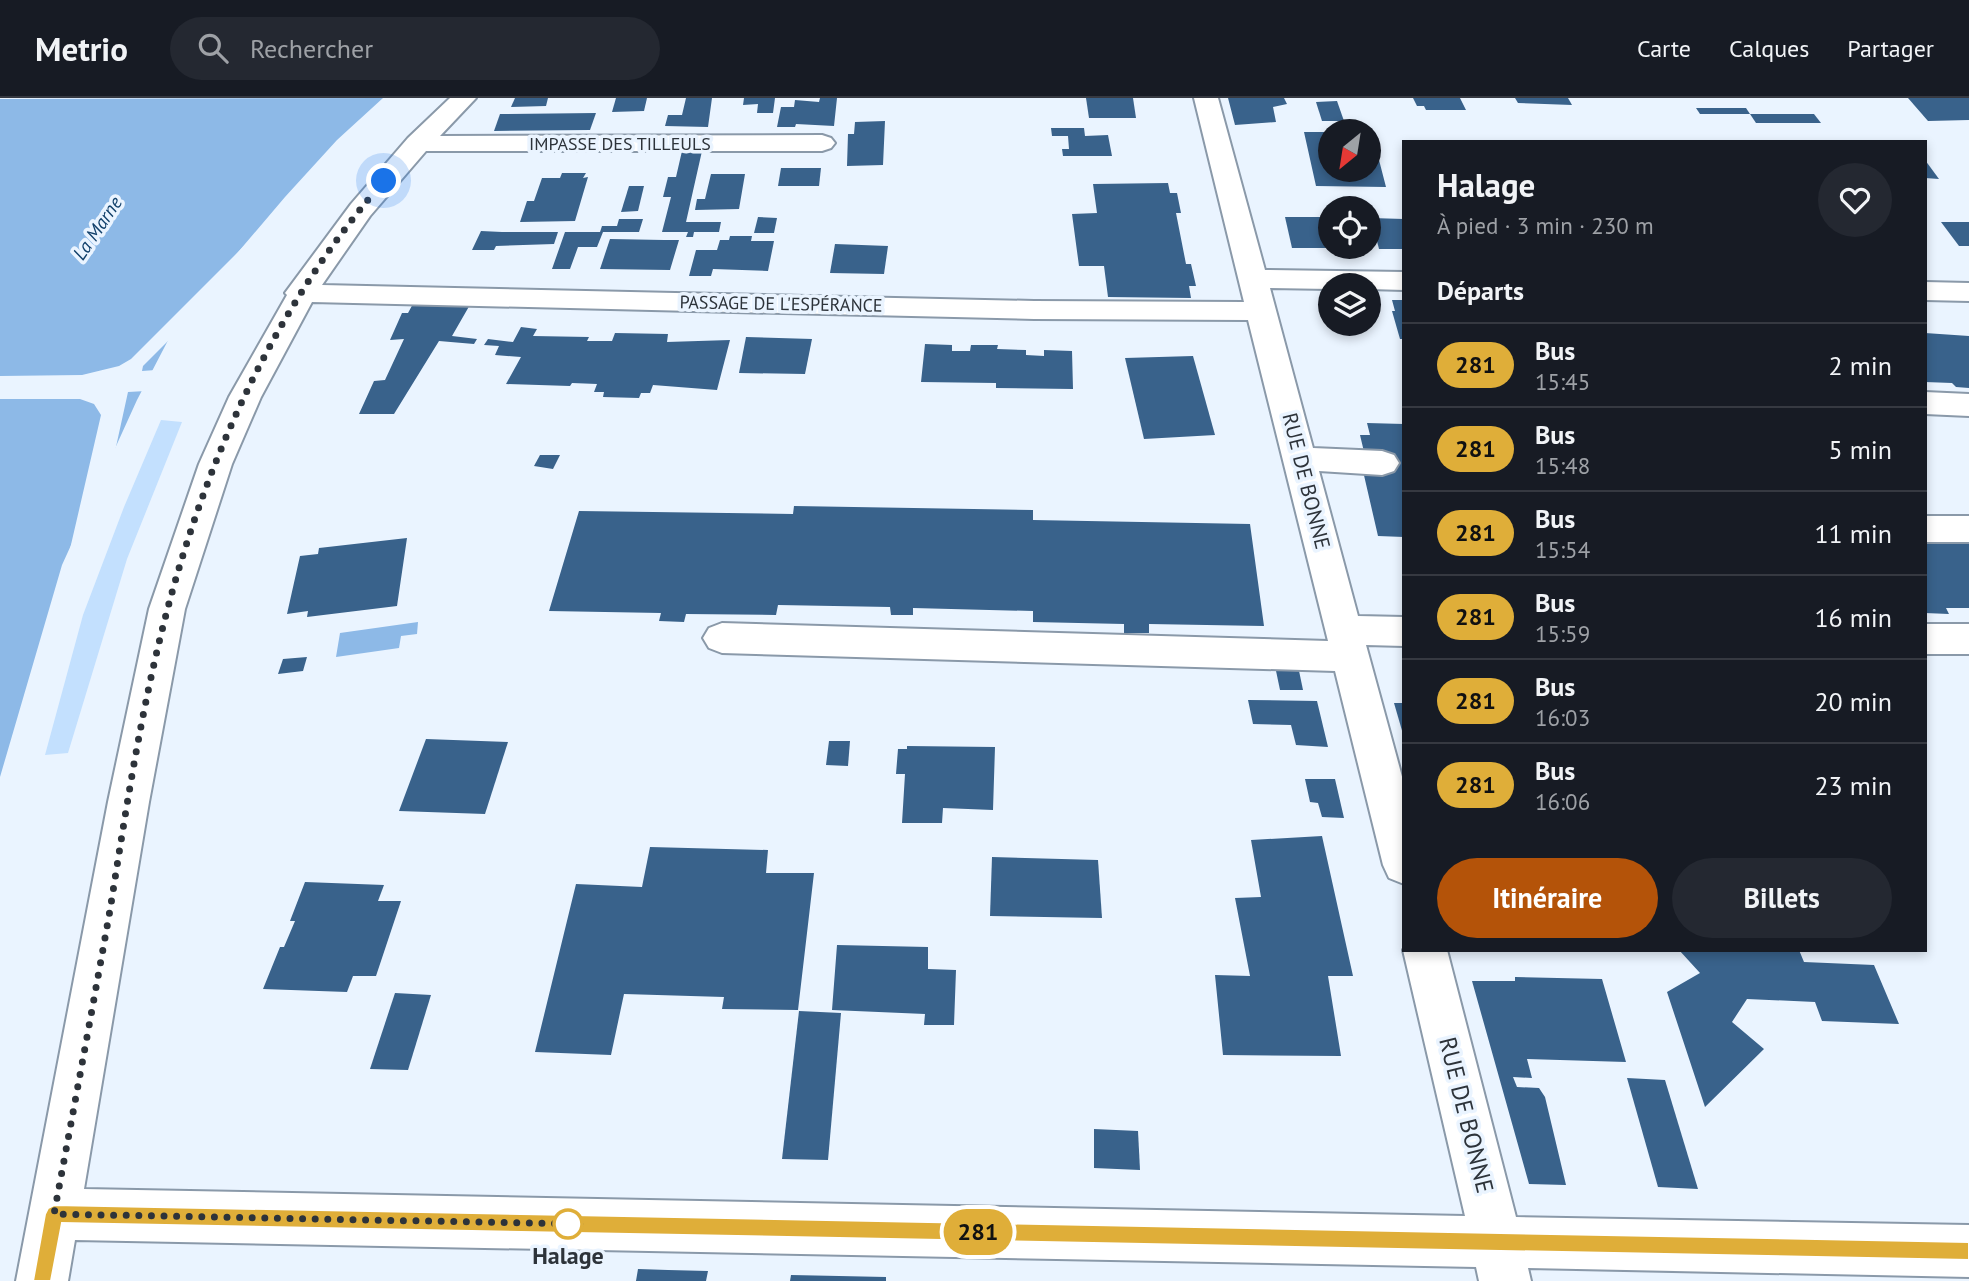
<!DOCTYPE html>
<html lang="fr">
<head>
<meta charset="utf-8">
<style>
	body { margin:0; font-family:"PT Sans",sans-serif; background:#242831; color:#f1f3f6; height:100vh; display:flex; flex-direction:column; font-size:26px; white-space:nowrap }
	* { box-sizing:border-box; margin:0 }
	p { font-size:23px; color:#9ea1a6 }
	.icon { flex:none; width:38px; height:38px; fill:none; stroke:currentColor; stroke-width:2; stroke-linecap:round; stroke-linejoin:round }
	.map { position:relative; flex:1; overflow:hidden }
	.sheet { position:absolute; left:1402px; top:42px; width:525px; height:812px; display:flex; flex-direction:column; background:#171b24; border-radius:0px; box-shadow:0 4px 10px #0003 }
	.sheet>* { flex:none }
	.badge { padding:0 14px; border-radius:23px; font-size:24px; line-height:46px }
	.needle { width:46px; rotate:210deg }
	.buttons { position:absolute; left:1318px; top:21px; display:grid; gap:14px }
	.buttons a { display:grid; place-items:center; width:63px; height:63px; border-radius:50%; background:#171b24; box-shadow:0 4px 10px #0003; font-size:35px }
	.you { position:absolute; width:35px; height:35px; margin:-18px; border:5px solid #fff; border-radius:50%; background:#1a73e8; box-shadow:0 0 0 10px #1a73e833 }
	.map>.badge { position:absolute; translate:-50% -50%; box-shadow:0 0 0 4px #fff }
	h2 { padding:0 35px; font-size:26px; line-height:63px }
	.round { display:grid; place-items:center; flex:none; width:74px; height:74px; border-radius:37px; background:#242831 }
	.summary { display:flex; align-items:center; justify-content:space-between; height:119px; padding:0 35px }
	h1 { font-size:33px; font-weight:700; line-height:52px }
	.action { display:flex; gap:14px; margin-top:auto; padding:14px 35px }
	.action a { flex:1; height:80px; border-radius:42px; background:#b45309; color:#fff; font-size:28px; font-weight:700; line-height:80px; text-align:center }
	.action a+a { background:#242831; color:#f1f3f6 }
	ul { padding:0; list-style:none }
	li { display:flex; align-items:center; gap:21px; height:84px; padding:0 35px; border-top:2px solid #363941 }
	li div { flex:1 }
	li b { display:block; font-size:26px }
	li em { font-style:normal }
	li .badge { min-width:77px; font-weight:700; text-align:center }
	header { display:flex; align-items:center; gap:42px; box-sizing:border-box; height:98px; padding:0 35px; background:#171b24; border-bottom:2px solid #363941 }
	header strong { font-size:33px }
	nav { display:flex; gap:38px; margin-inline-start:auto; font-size:24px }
	.search { width:490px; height:63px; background:#242831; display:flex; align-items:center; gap:18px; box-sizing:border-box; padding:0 24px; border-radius:38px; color:#9ea1a6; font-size:26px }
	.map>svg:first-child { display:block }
	.green { fill:#c3e0fe }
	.water { fill:#8db9e7 }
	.pier { fill:#eaf4ff }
	.building { fill:#39628b }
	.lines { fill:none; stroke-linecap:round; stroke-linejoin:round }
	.minor-casing { stroke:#8a99a9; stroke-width:4 }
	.minor { fill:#fff; fill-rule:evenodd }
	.line { fill:#dfae39; stroke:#fff; stroke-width:2 }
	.walk { stroke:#2d333a; stroke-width:7; stroke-dasharray:0 12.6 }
	.stop-dot { fill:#fff; stroke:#dfae39; stroke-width:3.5 }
	.labels { text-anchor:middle; stroke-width:7; stroke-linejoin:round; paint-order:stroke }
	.far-street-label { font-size:18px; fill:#2d333a; stroke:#eaf4ff }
	.far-water-label { font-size:19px; font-style:italic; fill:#11406b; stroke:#eaf4ff }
	.street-label { font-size:21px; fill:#2d333a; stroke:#eaf4ff }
	.near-street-label { font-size:24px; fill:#2d333a; stroke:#eaf4ff }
	.near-stop-label { font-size:24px; font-weight:bold; fill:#2d333a; stroke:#eaf4ff }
</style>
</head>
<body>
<header>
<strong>Metrio</strong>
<div class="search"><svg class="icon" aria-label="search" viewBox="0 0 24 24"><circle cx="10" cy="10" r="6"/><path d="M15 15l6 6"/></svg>Rechercher</div>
<nav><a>Carte</a><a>Calques</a><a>Partager</a></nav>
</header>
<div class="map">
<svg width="1969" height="1183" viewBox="0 0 1969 1183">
	<rect width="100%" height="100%" fill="#eaf4ff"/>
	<polygon class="green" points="161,322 182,324 127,461 68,655 45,657 83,517 124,409"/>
	<g class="water">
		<polygon points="383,0 337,42 285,99 176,227 137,302 62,467 0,679 0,1"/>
		<polygon points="418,524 417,536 401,538 399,550 336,559 340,535"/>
	</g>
	<polygon class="pier" points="264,128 175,236 143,268 142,273 156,272 146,293 128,294 112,367 67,464 101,317 94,306 80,301 0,301 0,278 82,277 119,268 131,261"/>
	<g class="building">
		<polygon points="515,0 548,0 546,8 511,9"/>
		<polygon points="616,0 647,0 644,13 612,14"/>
		<polygon points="686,0 712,0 708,29 665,28 668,17 682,17"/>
		<polygon points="744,0 775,0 773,15 757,15 758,6 743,7"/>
		<polygon points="820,0 837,0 834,28 796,26 795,29 777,29 781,9 794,9 795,2 819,4"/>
		<polygon points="1086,0 1133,0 1136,20 1089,20"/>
		<polygon points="1228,0 1284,0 1287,6 1273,9 1276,24 1235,27"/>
		<polygon points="1413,0 1460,0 1466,12 1426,12 1424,8 1417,8"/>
		<polygon points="1515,0 1568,0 1572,7 1518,5"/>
		<polygon points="1908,0 1969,0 1969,22 1928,23"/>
		<polygon points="1337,3 1344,23 1322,23 1316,4"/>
		<polygon points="1696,10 1746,10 1750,16 1700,16"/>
		<polygon points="596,15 590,32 494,33 500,16"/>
		<polygon points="1750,16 1814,16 1821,25 1756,25"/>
		<polygon points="885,23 883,67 847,68 848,36 854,36 855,24"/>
		<polygon points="1051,30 1084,30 1085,38 1108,37 1112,58 1063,58 1062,51 1069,51 1068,38 1052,38"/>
		<polygon points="1304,34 1330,34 1330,72 1368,72 1368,62 1379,62 1386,89 1316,88"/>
		<polygon points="682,53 702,53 686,124 721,124 719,134 694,134 693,139 686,139 688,134 662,134 671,99 663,99 668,79 676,79"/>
		<polygon points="1925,62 1939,81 1925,80"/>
		<polygon points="781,70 821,70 819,88 778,88"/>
		<polygon points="562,75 586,75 583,80 588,79 575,123 520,124 527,103 534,103 542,80 560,80"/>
		<polygon points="711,76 745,76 739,111 695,112 697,101 705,101"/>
		<polygon points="1168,85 1170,95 1177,95 1181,115 1176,115 1186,166 1191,166 1196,188 1189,188 1191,200 1108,199 1104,168 1079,168 1072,116 1097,115 1093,86"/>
		<polygon points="629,88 644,88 638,113 621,114"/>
		<polygon points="758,119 777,120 774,135 754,135"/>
		<polygon points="1285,119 1330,119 1330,150 1292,150"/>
		<polygon points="1371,120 1404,121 1404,151 1379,151"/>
		<polygon points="619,121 643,121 639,134 603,134 597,149 578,149 570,171 552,171 565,134 600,134 602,128 617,128"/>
		<polygon points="1941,124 1969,124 1969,148 1959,148"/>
		<polygon points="481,133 502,134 558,134 554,146 496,148 494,152 472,152"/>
		<polygon points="730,138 752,138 751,143 774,143 768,173 713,171 711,178 689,178 696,152 717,152 720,142 729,142"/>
		<polygon points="610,141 664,142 679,142 670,172 600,171"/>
		<polygon points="835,146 888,148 884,176 830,175"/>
		<polygon points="1392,202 1404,202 1404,241 1400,241 1392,213 1395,213"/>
		<polygon points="414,204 471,205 452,238 477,241 474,246 439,243 394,316 359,316 374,283 385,282 404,241 390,242 402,215 408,215"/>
		<polygon points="521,229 537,231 533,238 589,239 587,243 612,243 615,235 668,236 667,244 730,242 717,292 653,287 650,295 641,295 639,300 603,299 604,294 594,294 597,286 572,285 570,288 506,286 521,259 495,257 499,248 484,247 488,241 513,244"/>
		<polygon points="1925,235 1969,238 1969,290 1956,289 1952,285 1925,284"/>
		<polygon points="746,239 812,241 805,276 739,275"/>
		<polygon points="925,246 952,247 952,253 970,253 971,247 998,247 997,251 1026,252 1026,257 1044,258 1044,252 1072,253 1073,291 996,290 996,285 921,284"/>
		<polygon points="1193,258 1215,337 1144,341 1125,260"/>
		<polygon points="1367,325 1404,326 1404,439 1378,438 1363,373 1365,358 1360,337 1370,337"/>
		<polygon points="540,357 560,357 553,371 534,368"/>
		<polygon points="794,408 1033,412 1033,422 1250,426 1264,528 1149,526 1149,535 1124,535 1124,526 1033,524 1033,513 913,510 913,517 891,517 890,509 778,507 776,517 686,516 684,524 659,523 661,515 549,513 579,413 793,416"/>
		<polygon points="407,440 397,508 307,519 308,513 287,516 300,458 318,456 319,450"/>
		<polygon points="1929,443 1969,443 1969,510 1946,510 1949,516 1925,515 1925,445 1929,445"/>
		<polygon points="307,559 303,573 278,576 283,561"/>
		<polygon points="1275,568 1298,568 1303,592 1280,592"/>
		<polygon points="1248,602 1317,603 1328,649 1296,647 1291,627 1253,626"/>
		<polygon points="1394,605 1404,605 1404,636 1403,636"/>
		<polygon points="426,641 508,644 485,716 399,713"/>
		<polygon points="829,643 850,643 848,668 826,667"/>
		<polygon points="907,648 995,649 993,712 943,710 942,725 902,725 905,676 896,676 898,651 907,651"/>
		<polygon points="1305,681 1335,681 1344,720 1322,719 1318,705 1310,704"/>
		<polygon points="1322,738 1353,878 1328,878 1341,958 1223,957 1215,877 1250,878 1235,800 1261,799 1251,742"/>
		<polygon points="650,749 768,752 766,775 814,775 798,912 722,911 724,899 624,896 611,957 535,954 576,786 642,789"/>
		<polygon points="992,759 1098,762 1102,820 990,818"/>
		<polygon points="305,784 384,787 378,803 401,803 376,878 353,878 347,894 263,891 280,849 284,849 295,823 290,823"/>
		<polygon points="837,847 928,849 928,871 956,872 954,927 924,927 925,916 832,912"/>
		<polygon points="1679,852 1799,852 1804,864 1874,867 1899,926 1822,923 1815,904 1747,901 1732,924 1764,951 1705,1009 1667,894 1700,875"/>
		<polygon points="1515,879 1602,881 1626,964 1527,961 1532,980 1513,979 1517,989 1539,990 1545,999 1566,1087 1529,1086 1472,883 1515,883"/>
		<polygon points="395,895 431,897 408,972 370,971"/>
		<polygon points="799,913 841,915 828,1062 782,1061"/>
		<polygon points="1627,980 1665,982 1698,1091 1658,1089"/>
		<polygon points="1094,1031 1138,1033 1140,1072 1094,1070"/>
		<polygon points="638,1171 668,1172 708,1173 706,1183 636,1183"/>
		<polygon points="791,1177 839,1178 886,1179 886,1183 790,1183"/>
	</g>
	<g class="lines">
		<defs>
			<g id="minor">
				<polygon points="450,0 476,0 440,38 822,37 831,40 835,45 831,50 822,53 426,53 370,118 322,187 1034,203 1244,204 1194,0 1218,0 1265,172 1404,174 1404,192 1368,191 1368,187 1330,187 1330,191 1270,190 1313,350 1382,353 1394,357 1399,365 1394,373 1382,377 1319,373 1358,518 1404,519 1404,548 1366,547 1404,686 1404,786 1389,780 1383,767 1335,573 722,555 709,550 703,540 709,530 722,525 1328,543 1248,222 1034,221 312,204 261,299 232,366 185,511 149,704 84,1091 1465,1118 1403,852 1447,852 1516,1119 1969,1127 1969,1179 1528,1170 1531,1183 1479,1183 1476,1169 75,1142 68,1183 16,1183 108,704 149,511 199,366 229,299 287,197 285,195 351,106 408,40"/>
				<polygon points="1925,184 1969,185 1969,203 1925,202"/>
				<polygon points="1925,294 1969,296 1969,318 1925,316"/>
				<rect x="1925" y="418" width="44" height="26"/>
				<rect x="1925" y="526" width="44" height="30"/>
			</g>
		</defs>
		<use href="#minor" class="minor-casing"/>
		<use href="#minor" class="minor"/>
	</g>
	<polygon class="line" points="54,1107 1969,1144 1969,1162 62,1125 51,1183 33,1183 45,1116 48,1110"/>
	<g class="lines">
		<path class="walk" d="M 384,83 C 277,205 208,357 167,513 C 141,611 126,712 110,812 C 92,913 73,1015 54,1116 L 581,1126 L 568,1126"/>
	</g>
	<circle class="stop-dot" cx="568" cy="1126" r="14"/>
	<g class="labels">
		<g class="far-street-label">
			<text x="620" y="52">IMPASSE DES TILLEULS</text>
			<text transform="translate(781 206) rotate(1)" y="6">PASSAGE DE L'ESPÉRANCE</text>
		</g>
		<g class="far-water-label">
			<text transform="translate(97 130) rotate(-56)" y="7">La Marne</text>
		</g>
		<g class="street-label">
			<text transform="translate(1306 383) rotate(76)" y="7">RUE DE BONNE</text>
		</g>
		<g class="near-street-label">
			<text transform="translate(1466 1017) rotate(76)" y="8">RUE DE BONNE</text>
		</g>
		<g class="near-stop-label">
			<text x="568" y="1166">Halage</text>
		</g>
	</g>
</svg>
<div class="buttons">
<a><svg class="needle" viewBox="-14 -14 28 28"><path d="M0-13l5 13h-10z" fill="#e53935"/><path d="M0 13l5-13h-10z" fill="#9ea1a6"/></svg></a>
<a><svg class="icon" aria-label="locate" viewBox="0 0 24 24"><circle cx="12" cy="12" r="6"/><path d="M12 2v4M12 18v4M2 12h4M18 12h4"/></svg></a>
<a><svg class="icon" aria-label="layers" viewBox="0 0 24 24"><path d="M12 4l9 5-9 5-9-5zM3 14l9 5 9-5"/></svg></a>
</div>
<div class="you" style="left:384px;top:83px"></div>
<b class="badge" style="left:978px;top:1134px;background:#dfae39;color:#111">281</b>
<section class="sheet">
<div class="summary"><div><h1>Halage</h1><p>À pied · 3 min · 230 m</p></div><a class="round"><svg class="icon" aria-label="heart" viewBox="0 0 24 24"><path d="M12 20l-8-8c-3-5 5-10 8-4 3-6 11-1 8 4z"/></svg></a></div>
<h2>Départs</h2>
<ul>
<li><span class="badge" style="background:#dfae39;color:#111">281</span><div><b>Bus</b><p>15:45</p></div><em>2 min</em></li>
<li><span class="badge" style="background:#dfae39;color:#111">281</span><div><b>Bus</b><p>15:48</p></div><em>5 min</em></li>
<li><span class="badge" style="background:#dfae39;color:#111">281</span><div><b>Bus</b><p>15:54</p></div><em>11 min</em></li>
<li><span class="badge" style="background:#dfae39;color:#111">281</span><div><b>Bus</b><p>15:59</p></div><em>16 min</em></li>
<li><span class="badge" style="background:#dfae39;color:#111">281</span><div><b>Bus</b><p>16:03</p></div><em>20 min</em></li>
<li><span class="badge" style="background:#dfae39;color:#111">281</span><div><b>Bus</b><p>16:06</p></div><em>23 min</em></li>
</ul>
<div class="action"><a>Itinéraire</a><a>Billets</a></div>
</section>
</div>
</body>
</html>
